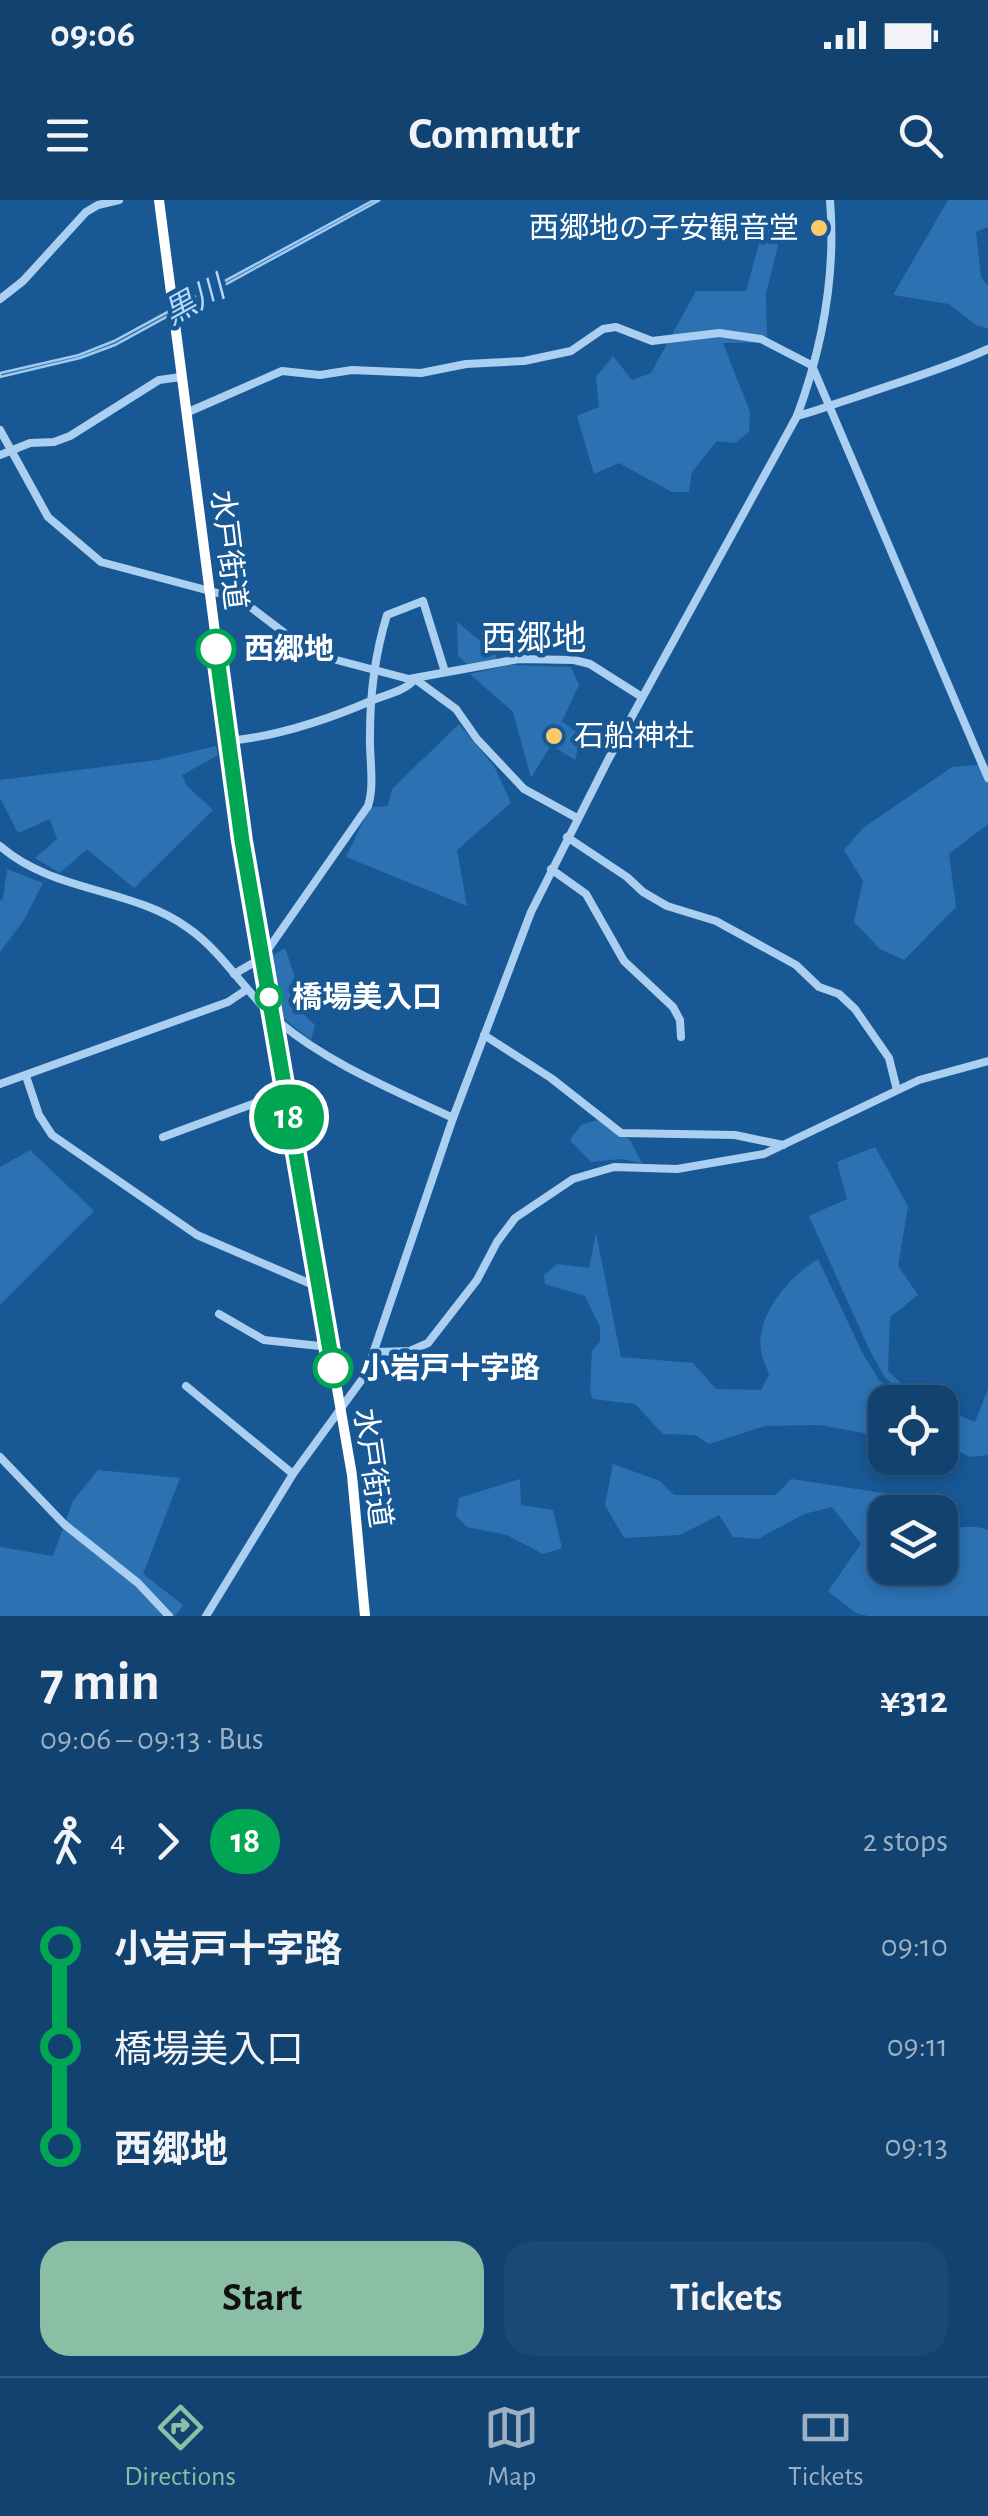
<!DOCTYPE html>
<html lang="en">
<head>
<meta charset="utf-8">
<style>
	body { margin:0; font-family:"Alegreya Sans","Noto Sans JP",sans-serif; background:#1b4975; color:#f1f3f6; height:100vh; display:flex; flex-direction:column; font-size:38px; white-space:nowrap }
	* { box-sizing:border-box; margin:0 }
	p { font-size:32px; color:#9cb0c3 }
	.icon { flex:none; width:55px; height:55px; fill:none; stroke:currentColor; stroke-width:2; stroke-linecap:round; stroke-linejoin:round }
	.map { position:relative; height:1416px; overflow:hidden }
	.side { display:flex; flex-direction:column; background:#124270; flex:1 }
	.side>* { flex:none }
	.badge { padding:0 20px; border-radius:32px; font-size:35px; line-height:65px }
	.fabs { position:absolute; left:868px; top:1185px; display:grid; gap:20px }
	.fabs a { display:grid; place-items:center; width:90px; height:90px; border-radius:20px; background:#124270; box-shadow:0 5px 15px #0003,0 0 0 2px #315b83; font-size:50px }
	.map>.badge { position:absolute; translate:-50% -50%; box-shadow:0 0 0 5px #fff }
	.legs { display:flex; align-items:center; gap:15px; height:110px; padding:0 40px; font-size:32px }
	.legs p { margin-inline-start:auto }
	.summary { display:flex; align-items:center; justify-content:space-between; height:170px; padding:0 40px }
	h1 { font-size:55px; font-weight:700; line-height:75px }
	.action { display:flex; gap:20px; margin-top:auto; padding:20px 40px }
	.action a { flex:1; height:115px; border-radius:30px; background:#8abfa5; color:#111; font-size:40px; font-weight:700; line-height:115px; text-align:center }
	.action a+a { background:#1b4975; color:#f1f3f6 }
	ul { padding:0 40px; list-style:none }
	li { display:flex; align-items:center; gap:35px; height:100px; font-size:38px }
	li i { display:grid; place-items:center; width:15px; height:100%; margin:0 12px; background:currentColor }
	li i::after { content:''; width:25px; height:25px; margin:-12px; border:8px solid; border-radius:50%; background:#124270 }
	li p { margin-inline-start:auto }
	li:first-child i { background:linear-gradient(#0000 50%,currentColor 0) }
	li:last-child i { background:linear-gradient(currentColor 50%,#0000 0) }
	.status { display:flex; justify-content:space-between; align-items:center; height:70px; padding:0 50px; background:#124270; direction:ltr }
	.status svg { height:28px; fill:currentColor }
	header { display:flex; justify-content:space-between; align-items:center; height:130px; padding:0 40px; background:#124270; font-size:45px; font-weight:700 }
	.dock { display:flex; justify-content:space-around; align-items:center; height:140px; border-top:2px solid #315b83; background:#124270; font-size:28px; color:#9cb0c3 }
	.dock a { display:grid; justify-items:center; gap:5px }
	.dock .on { color:#8abfa5 }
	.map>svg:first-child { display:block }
	.green { fill:#2c72b3 }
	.water { fill:#3e6c97; stroke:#9dcbf3; stroke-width:2.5 }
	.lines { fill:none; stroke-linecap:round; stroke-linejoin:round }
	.minor { stroke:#aacff0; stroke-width:8 }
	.highway { stroke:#fff; stroke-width:10 }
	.line-1-casing { stroke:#fff; stroke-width:22 }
	.line-1 { stroke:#00a651; stroke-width:15 }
	.poi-dot { fill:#ffc869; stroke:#185895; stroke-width:4 }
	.stop-1-dot { fill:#fff; stroke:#00a651; stroke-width:5 }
	.labels { text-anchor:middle; stroke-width:9; stroke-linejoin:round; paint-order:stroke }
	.poi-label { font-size:30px; fill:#fff; stroke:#185895; text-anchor:end }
	.street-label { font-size:30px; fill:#fff; stroke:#185895 }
	.stop-label { font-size:30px; font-weight:bold; fill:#fff; stroke:#185895; text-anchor:start }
	.water-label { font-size:32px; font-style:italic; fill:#b6d9f7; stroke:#185895 }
	.quarter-label { font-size:35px; fill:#fff; stroke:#185895 }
</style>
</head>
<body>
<div class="status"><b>09:06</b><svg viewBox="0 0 49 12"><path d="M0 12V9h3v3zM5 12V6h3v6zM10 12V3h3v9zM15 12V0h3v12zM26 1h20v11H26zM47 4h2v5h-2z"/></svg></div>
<header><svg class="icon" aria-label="menu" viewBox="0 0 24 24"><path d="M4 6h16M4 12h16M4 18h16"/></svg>Commutr<svg class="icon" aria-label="search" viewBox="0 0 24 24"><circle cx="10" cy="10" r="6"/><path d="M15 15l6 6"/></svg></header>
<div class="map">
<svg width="988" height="1416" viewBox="0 0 988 1416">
	<rect width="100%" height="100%" fill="#185895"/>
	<g class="green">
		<polygon points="948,0 988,0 988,27 976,32 981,77 988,86 988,129 976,125 949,104 893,95"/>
		<polygon points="782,11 778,45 766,94 767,143 723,143 750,212 749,232 735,243 717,241 692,272 689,292 672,292 619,263 594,274 577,216 599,207 596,177 613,156 632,180 651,173 696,91 746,91 761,36 738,27 732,19"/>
		<polygon points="457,422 495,453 497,459 468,465 458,456"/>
		<polygon points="509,465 571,467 579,485 562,521 581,536 575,560 551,545 531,578 513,512 470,474"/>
		<polygon points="459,524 494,566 511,603 457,650 467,706 346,657 370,607 388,606 392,589"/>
		<polygon points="216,546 218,555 182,575 187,586 213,610 134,688 87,649 60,673 35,658 57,639 50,619 18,633 0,598 0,580 157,560"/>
		<polygon points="988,564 988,624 949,654 956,707 904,760 880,749 854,722 863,681 844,650 863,628 952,567"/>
		<polygon points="7,669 43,683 24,720 0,752 0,701 3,699"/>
		<polygon points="285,748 299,789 290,801 315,825 311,840 279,815 267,759"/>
		<polygon points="598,920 630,940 642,963 620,959 591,962 570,940 581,925"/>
		<polygon points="875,947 908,1006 898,1066 918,1095 890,1117 888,1171 921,1202 911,1202 884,1176 870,1151 809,1016 847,999 837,962"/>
		<polygon points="30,950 94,1011 0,1105 0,967"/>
		<path d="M 596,1033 L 621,1157 L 693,1163 L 716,1189 L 761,1190 L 769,1175 C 767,1167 762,1159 761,1151 C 755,1115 790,1076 818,1059 L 863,1154 L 879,1180 L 904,1202 L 885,1202 L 885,1237 L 820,1225 L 765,1226 L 709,1244 L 695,1235 L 663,1234 L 635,1204 L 593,1199 L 590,1192 L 592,1150 L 600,1142 L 600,1127 L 585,1096 L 545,1084 L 544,1075 L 557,1064 L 589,1068 Z"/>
		<polygon points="988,1189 988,1255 970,1257 940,1242 940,1208 975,1222"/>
		<path d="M 613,1264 L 660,1281 L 674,1295 L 776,1295 L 791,1279 L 883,1293 L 930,1311 L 885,1312 L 885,1368 L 940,1368 L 940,1326 C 954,1332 969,1322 988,1330 L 988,1416 L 868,1416 L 856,1413 L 828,1391 L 861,1344 L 832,1307 L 804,1314 L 758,1339 L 733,1337 L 719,1315 L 680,1335 L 624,1338 L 605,1305 Z"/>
		<polygon points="98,1270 180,1278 143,1374 183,1405 175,1416 0,1416 0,1347 53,1356 73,1301"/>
		<polygon points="520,1279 521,1305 553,1310 562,1348 543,1354 507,1335 467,1327 456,1316 459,1298"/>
	</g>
	<polygon class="water" points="374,0 380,0 115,145 80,158 0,177 0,173 79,155 114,141"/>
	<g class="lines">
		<g class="minor">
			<polyline points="0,99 23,81 86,12 98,5 119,0"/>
			<polyline points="813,168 988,578"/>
			<polyline points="186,213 282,171 320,175 352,170 421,173 466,164 524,161 571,151 603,129 616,127 652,141 719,133 761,139 813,166"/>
			<path d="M 797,216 C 818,211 836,203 856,197 C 901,181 945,169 988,149"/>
			<polyline points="0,230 48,317 101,362 240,399 295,441 325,457 409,479 519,459 574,460 590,464 642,497"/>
			<polyline points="0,255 30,243 54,242 70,236 159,180 181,177"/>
			<path d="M 229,541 C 279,536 327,520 373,500 C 388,494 405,491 415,479 L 456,509 L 477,539 L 524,589 L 577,618"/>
			<polyline points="567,637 627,677 643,692 667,706 716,721 796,765 819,787 839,794 855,809 889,858 897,890"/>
			<path d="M 0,646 C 54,693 131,687 188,728 C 224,753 246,794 279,822 C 329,864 394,890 453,918"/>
			<polyline points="551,669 586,694 624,761 673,807 680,820 681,837"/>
			<path d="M 234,774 L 262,758 L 368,606 C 375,585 369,557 370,534 C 370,493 375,454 387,415 L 423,401 L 445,472"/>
			<polyline points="484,835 551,878 621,933 735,935 783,945"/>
			<polyline points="26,876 39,915 52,935 197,1035 318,1087"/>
			<polyline points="0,884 228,802 246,790"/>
			<polyline points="163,937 285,892"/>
			<polyline points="219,1114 264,1140 329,1147"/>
			<polyline points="375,1152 410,1151 428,1143 477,1080 497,1042 515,1018 573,979 614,967 677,969 764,954 919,880 988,861"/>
			<polyline points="186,1186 293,1274"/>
			<polyline points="0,1257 64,1324 138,1383 169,1416"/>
			<path d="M 206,1416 L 293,1274 L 366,1174 L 453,918 L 531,712 L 608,560 L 797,216 C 823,146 836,74 830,0"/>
		</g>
		<polyline class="highway" points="159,0 242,641 352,1275 365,1416"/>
	</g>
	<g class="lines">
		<defs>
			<polyline id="line-1" points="216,449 242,641 333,1168"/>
		</defs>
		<use href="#line-1" class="line-1-casing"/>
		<use href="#line-1" class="line-1"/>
	</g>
	<g class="poi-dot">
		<circle cx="819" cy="28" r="10"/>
		<circle cx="554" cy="536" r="10"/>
	</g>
	<g class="stop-1-dot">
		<circle cx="216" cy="449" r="18"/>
		<circle cx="269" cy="797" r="12"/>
		<circle cx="333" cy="1168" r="18"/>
	</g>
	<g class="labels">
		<g class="poi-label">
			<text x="799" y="38">西郷地の子安観音堂</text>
			<text x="574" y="546" text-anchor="start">石船神社</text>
		</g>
		<g class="street-label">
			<text transform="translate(229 350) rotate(83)" y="10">水戸街道</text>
			<text transform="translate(373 1268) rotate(82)" y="10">水戸街道</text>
		</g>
		<g class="stop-label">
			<text x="244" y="459">西郷地</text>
			<text x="292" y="807">橋場美入口</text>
			<text x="360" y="1178">小岩戸十字路</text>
		</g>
		<g class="water-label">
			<text transform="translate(194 100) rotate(-29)" y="11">黒川</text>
		</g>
		<g class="quarter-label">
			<text x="534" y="450">西郷地</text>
		</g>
	</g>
</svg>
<div class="fabs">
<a><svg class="icon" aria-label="locate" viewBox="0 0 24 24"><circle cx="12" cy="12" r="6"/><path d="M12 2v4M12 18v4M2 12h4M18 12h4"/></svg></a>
<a><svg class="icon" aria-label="layers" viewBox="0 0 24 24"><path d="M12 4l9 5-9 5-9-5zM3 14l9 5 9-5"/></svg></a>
</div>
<b class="badge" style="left:289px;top:917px;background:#00a651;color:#fff">18</b>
</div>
<section class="side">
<div class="summary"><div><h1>7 min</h1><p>09:06 – 09:13 · Bus</p></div><b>¥312</b></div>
<div class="legs"><svg class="icon" aria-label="walk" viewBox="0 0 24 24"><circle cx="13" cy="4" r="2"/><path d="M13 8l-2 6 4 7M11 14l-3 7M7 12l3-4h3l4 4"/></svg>4<svg class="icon" aria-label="forward" viewBox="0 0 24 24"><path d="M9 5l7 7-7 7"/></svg><b class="badge" style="background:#00a651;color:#fff">18</b><p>2 stops</p></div>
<ul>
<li><i style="color:#00a651"></i><b>小岩戸十字路</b><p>09:10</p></li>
<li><i style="color:#00a651"></i><span>橋場美入口</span><p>09:11</p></li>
<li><i style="color:#00a651"></i><b>西郷地</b><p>09:13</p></li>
</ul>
<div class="action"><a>Start</a><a>Tickets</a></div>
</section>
<nav class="dock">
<a class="on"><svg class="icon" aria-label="directions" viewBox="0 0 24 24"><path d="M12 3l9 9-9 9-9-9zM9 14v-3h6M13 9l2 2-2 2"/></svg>Directions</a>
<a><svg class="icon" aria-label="map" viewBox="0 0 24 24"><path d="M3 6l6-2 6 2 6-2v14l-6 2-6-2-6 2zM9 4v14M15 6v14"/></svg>Map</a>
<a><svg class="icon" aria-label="tickets" viewBox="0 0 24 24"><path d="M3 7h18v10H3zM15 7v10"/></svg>Tickets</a>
</nav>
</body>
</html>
